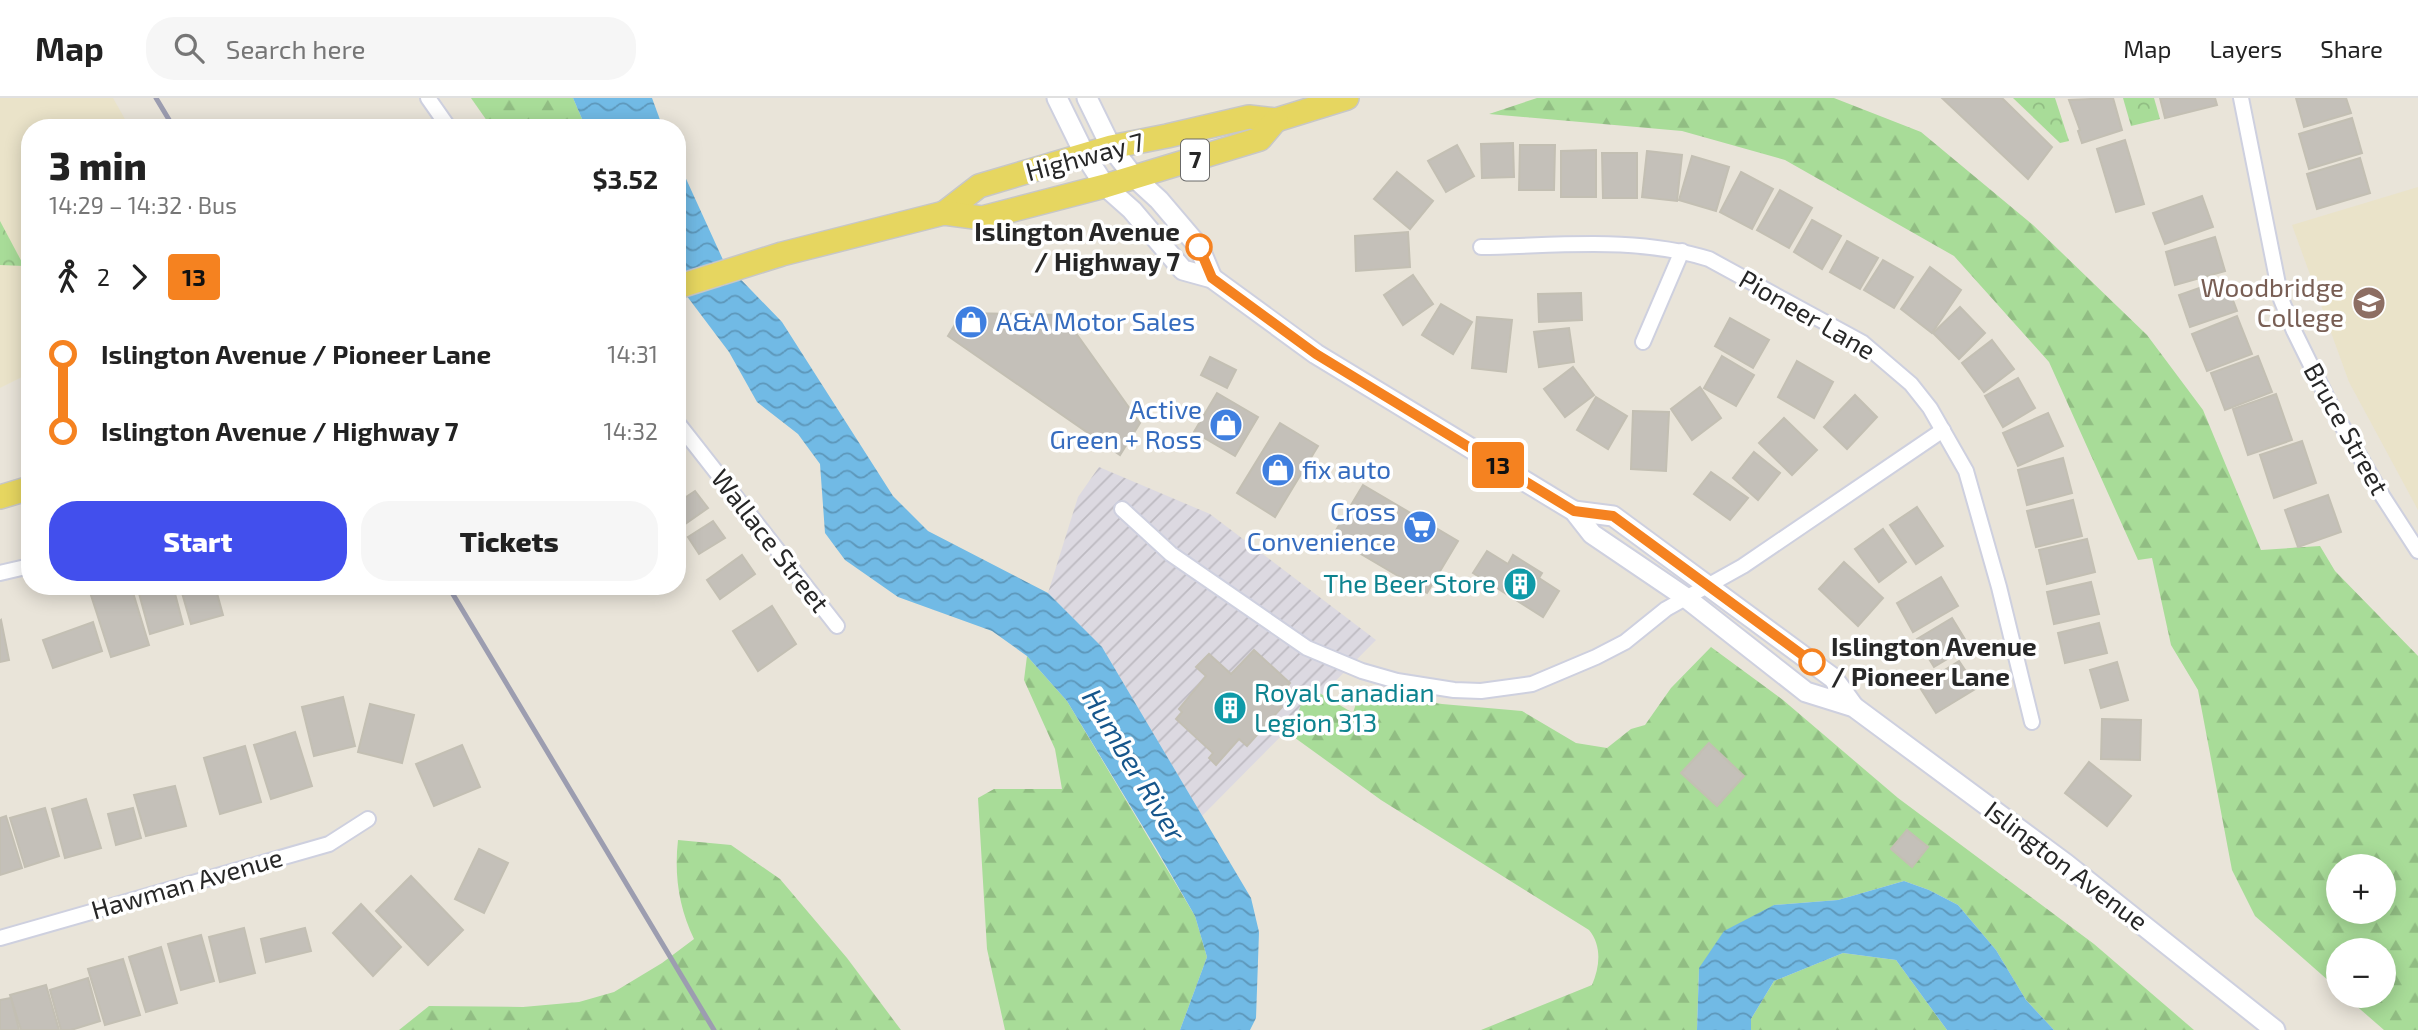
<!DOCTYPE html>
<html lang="en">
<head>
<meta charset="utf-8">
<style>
	body { margin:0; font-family:"Exo 2",sans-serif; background:#f6f6f6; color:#222; height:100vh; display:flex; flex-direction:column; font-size:26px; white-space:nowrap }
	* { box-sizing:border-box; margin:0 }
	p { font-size:23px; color:#767676 }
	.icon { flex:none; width:38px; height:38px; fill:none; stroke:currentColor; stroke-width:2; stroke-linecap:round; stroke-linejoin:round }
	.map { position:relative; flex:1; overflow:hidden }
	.details { position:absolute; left:21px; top:21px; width:665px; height:476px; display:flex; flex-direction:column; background:#fff; border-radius:28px; box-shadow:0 4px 18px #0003 }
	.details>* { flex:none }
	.badge { padding:0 14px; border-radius:5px; font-size:24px; line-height:46px }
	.buttons { position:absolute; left:2326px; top:756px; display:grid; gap:14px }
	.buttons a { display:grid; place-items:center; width:70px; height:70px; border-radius:50%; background:#fff; box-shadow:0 4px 18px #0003; font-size:35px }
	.map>.badge { position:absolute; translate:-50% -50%; box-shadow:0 0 0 4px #fff }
	.legs { display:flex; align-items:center; gap:10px; height:77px; padding:0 28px; font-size:23px }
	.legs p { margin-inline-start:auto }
	.head { display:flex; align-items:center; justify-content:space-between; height:119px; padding:0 28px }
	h1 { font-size:38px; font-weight:800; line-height:52px }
	.button { display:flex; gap:14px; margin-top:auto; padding:14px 28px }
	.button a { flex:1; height:80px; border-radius:28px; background:#424fed; color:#fff; font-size:28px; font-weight:800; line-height:80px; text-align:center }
	.button a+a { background:#f6f6f6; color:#222 }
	ul { padding:0 28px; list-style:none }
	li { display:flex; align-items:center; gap:24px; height:77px; font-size:26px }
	li i { display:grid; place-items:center; width:10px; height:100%; margin:0 9px; background:currentColor }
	li i::after { content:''; width:18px; height:18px; margin:-9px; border:5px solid; border-radius:50%; background:#fff }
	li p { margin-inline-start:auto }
	li:first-child i { background:linear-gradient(#0000 50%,currentColor 0) }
	li:last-child i { background:linear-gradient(currentColor 50%,#0000 0) }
	header { display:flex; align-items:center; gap:42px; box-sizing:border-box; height:98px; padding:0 35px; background:#fff; border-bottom:2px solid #e0e0e0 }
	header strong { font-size:33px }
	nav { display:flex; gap:38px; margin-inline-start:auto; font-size:24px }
	.search { width:490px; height:63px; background:#f6f6f6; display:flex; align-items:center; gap:18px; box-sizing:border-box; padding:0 24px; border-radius:28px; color:#767676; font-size:26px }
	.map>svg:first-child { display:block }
	.industrial { fill:url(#industrial-furrows) }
	.education { fill:#eae3c9 }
	.forest { fill:url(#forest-firs); fill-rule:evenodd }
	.park { fill:url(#park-crowns) }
	.water { fill:url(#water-waves) }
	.building { fill:#c4c0b9; stroke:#c3bfb3; stroke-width:2 }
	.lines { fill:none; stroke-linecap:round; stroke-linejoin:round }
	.street-casing { stroke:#ced0df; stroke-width:18 }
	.secondary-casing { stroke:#ced0df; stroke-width:23 }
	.primary-casing { stroke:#c7c7c7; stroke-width:26 }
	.street { stroke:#fff; stroke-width:14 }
	.secondary { stroke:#fff; stroke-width:19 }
	.primary { stroke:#e6d660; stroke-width:23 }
	.rail { stroke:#9c9db0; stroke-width:5 }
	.line-1-casing { stroke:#fff; stroke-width:16 }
	.line-1 { stroke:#f58220; stroke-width:10 }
	.stop-1-dot { fill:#fff; stroke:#f58220; stroke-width:3.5 }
	.labels { text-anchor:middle; stroke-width:7; stroke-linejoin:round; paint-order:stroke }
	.shield { fill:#fff; stroke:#686868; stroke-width:2 }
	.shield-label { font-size:24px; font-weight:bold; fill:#272727 }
	.street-label { font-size:26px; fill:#272727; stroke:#fff }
	.stop-label { font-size:26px; font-weight:bold; fill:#272727; stroke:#fff; text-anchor:end }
	.education-label { font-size:26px; fill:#785e54; stroke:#fff; text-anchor:end }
	.shop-label { font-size:26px; fill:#366cbe; stroke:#fff; text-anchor:start }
	.culture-label { font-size:26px; fill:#0d838f; stroke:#fff; text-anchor:end }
	.water-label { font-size:28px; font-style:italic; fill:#16568c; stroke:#fff }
</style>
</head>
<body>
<header>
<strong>Map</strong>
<div class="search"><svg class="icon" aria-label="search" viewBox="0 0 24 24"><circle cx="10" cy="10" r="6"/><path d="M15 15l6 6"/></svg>Search here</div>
<nav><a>Map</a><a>Layers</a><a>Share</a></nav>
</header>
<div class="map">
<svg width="2418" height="932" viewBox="0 0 2418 932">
	<defs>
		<pattern id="industrial-furrows" width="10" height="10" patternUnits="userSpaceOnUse" patternTransform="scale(1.75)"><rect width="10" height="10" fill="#dcd9e1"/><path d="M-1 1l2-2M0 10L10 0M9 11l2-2" fill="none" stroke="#bdbac1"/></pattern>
		<pattern id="forest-firs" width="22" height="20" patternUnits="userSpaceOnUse" patternTransform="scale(1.75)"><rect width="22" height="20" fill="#a8dc98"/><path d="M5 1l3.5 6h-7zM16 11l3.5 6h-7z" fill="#91bd83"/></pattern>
		<pattern id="park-crowns" width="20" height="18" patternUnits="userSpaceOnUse" patternTransform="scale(1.75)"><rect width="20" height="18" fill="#a8dc98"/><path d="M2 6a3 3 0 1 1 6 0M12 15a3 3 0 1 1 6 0" fill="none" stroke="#91bd83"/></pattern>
		<pattern id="water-waves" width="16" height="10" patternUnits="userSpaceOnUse" patternTransform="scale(1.75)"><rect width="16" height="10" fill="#71bae5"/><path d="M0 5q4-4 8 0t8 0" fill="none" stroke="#5d97ba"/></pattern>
	</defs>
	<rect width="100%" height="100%" fill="#e9e4d9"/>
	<polygon class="industrial" points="1099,369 1210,416 1376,542 1202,718 1102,549 1048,495 1078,399"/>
	<g class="education">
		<polygon points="0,0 113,0 130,30 30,30 30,275 0,290"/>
		<polygon points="2418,89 2418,412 2349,284 2292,127"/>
	</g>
	<g class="forest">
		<polygon points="471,0 573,0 586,30 492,30"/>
		<path d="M 1537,0 L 1834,0 L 1921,34 L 2033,127 L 2147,237 L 2203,312 L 2261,452 L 2320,448 L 2335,473 L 2418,558 L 2418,932 L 2384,932 L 2345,898 L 2384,898 L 2384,852 L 2338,852 L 2338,891 L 2255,818 L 2232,772 L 2198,592 L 2171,547 L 2152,460 L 2138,462 L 2049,264 L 1954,158 L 1785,62 L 1682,33 L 1489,16 ZM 2338,768 L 2384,768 L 2384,814 L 2338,814 Z"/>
		<path d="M 1711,549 L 1783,602 L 1898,700 L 2094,846 L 2194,932 L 2054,932 L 2026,902 L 1996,852 L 1958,807 L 1929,792 L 1904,783 L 1838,802 L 1774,807 L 1699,870 L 1697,932 L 1481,932 L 1592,887 C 1600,868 1602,848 1589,832 L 1381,702 L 1291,637 L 1304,597 L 1316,593 L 1353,615 L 1360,593 L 1442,606 L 1522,613 L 1576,645 L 1607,650 L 1631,631 L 1645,627 L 1671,590 Z"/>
		<polygon points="1027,558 1067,603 1195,818 1207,859 1180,932 1005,932 987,851 978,700 994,691 1062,691 1055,651 1024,582"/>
		<path d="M 678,742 L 731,747 L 780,781 L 847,860 L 901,932 L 399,932 L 429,908 L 523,909 L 579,904 L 614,894 L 662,865 L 694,841 C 679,810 674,777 678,742 Z"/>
		<polygon points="1843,855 1896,862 1947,932 1751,932 1751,921 1774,883"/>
	</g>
	<g class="park">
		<polygon points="2013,0 2055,0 2069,43 2060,45"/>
		<polygon points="2123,0 2154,0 2160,21 2131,28"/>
		<polygon points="0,123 24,168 0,167"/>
	</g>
	<g class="water">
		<polygon points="573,0 652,0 663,30 586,30"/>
		<polygon points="677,61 724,164 782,224 893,398 928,433 1048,495 1102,549 1251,800 1259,834 1256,920 1250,932 1180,932 1207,859 1195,818 1157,752 1067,603 1027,558 992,533 898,499 845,462 825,435 820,366 798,336 757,304 729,254 677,185"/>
		<polygon points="1904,783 1929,792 1958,807 1996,852 2026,902 2054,932 1947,932 1896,862 1843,855 1774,883 1751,921 1751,932 1697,932 1699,870 1724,833 1774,807 1838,802"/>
	</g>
	<g class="building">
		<polygon points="1942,0 2002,0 2052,49 2028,81"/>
		<polygon points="2113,0 2122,32 2082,45 2078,33 2080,32 2069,2"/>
		<polygon points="2160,0 2215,0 2217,7 2165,20"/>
		<polygon points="2296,0 2346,0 2351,15 2304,29"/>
		<polygon points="2352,20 2362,55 2309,71 2299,36"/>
		<polygon points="2125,42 2144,106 2116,114 2097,51"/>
		<polygon points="1513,45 1514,79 1482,80 1481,46"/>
		<polygon points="1457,47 1474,78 1446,94 1428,63"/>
		<polygon points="1520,47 1555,47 1554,92 1519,92"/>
		<polygon points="1596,52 1596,99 1561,99 1561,53"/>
		<polygon points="1647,53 1682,57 1677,103 1642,99"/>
		<polygon points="1602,55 1637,55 1637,100 1603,100"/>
		<polygon points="1692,58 1729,69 1716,113 1679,102"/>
		<polygon points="2360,60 2370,95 2317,111 2307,76"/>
		<polygon points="1397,74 1433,103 1410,131 1374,101"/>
		<polygon points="1741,74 1773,91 1752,131 1720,114"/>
		<polygon points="1780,92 1812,110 1789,150 1757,132"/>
		<polygon points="2202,98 2213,129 2165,146 2153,115"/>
		<polygon points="1812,122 1841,138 1822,171 1794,154"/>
		<polygon points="1408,134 1410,169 1356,173 1355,138"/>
		<polygon points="2215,139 2225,173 2175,187 2166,154"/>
		<polygon points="1847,143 1878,160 1860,191 1830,174"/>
		<polygon points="1883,162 1913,179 1894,210 1864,192"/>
		<polygon points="1930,169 1961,192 1932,235 1901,211"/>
		<polygon points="1413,177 1433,206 1403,227 1384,197"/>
		<polygon points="2225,181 2237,213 2190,229 2179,197"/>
		<polygon points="1581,195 1582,222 1539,224 1538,196"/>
		<polygon points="1441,206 1472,224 1453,256 1422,237"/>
		<polygon points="1960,209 1985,235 1959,261 1933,235"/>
		<polygon points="962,215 1063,217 1140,325 1120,357 948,238"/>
		<polygon points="2237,218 2252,256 2207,273 2192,236"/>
		<polygon points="1477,219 1512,222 1506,274 1472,270"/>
		<polygon points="1730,220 1769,242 1753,270 1715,248"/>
		<polygon points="1569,230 1574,264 1539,269 1534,234"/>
		<polygon points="1992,242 2014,271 1984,294 1962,265"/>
		<polygon points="1722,258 1754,277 1736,308 1704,290"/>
		<polygon points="2258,258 2272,294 2225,312 2211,275"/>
		<polygon points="1210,259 1236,272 1227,290 1201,277"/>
		<polygon points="1797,263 1833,284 1814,320 1778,299"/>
		<polygon points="1573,269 1594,297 1565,319 1544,291"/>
		<polygon points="2018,280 2035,310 2003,329 1985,298"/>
		<polygon points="1700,289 1721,320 1692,342 1671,311"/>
		<polygon points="1217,295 1258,319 1235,358 1194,334"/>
		<polygon points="2276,296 2292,342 2248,357 2233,311"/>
		<polygon points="1855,297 1877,319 1847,351 1824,329"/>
		<polygon points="1596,299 1627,318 1608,351 1577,332"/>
		<polygon points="1633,313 1669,314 1666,373 1631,371"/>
		<polygon points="2048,315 2063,348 2018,368 2003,335"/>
		<polygon points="1784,320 1817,352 1792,377 1759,345"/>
		<polygon points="1280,325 1318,348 1275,419 1237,395"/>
		<polygon points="2302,343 2316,385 2274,400 2260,357"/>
		<polygon points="1754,354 1780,375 1758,402 1733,380"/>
		<polygon points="2063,360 2072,395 2027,407 2018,372"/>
		<polygon points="1711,374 1748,400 1730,422 1694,396"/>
		<polygon points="1363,387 1458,443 1427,495 1332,439"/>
		<polygon points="695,393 708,410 681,429 677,424 677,405"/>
		<polygon points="2328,397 2341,434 2298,449 2285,412"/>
		<polygon points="2073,402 2082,438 2036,449 2027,413"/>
		<polygon points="1917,409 1943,448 1916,466 1890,427"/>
		<polygon points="713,423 725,440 699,456 688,439"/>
		<polygon points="1883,431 1906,464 1879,484 1855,451"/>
		<polygon points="2087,441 2095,474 2047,486 2039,452"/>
		<polygon points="1487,453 1508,466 1513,457 1542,475 1539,480 1559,493 1543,519 1473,475"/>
		<polygon points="742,457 755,476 720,501 707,482"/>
		<polygon points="1844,464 1883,500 1858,528 1819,491"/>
		<polygon points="1941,479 1958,508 1913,534 1897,505"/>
		<polygon points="2091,484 2099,516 2054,526 2047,494"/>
		<polygon points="97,488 131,488 149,547 111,559 89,491"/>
		<polygon points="137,488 173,488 183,526 150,536"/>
		<polygon points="180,488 215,488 223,517 191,526"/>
		<polygon points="772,508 796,546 758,573 733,533"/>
		<polygon points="1952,520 1969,548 1934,569 1917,541"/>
		<polygon points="1,522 9,562 0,564 0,523"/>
		<polygon points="93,524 102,553 53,570 43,542"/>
		<polygon points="2099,525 2107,555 2065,565 2058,535"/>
		<polygon points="1254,552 1290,585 1274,602 1282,609 1247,648 1239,641 1216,667 1209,660 1213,655 1176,621 1182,614 1179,611 1206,578 1196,569 1209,556 1231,576"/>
		<polygon points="1959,563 1977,590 1936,615 1919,588"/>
		<polygon points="2117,564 2128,602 2101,610 2090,572"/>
		<polygon points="343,599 355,648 314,658 302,609"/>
		<polygon points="370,606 414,617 402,665 358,654"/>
		<polygon points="2102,621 2141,622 2140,662 2101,661"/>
		<polygon points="295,634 312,688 271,701 254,647"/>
		<polygon points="1709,645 1744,678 1717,708 1681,675"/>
		<polygon points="462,647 480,689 434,708 416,666"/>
		<polygon points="245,648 261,704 220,716 204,660"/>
		<polygon points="2089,664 2131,698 2107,728 2065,695"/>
		<polygon points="175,688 186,728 146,738 134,697"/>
		<polygon points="86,701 101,750 65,760 52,711"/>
		<polygon points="45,710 59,758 25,769 10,720"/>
		<polygon points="133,710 141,740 116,747 108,716"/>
		<polygon points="6,718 22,770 0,777 0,720"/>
		<polygon points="1907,732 1928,749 1912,769 1891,751"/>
		<polygon points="479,751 508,765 484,815 455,801"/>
		<polygon points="411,778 463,832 428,867 376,813"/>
		<polygon points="361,806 401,849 373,878 333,835"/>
		<polygon points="244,830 255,875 220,884 209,839"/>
		<polygon points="305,830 311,853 266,864 261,841"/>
		<polygon points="201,837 214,883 181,892 168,846"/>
		<polygon points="161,849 177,905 146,914 129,859"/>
		<polygon points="123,861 140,917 105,927 88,871"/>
		<polygon points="88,880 100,923 71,932 61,932 50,892"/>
		<polygon points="46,887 59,932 21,932 10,897"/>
		<polygon points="11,900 19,932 0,932 0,902"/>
	</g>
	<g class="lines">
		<defs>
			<g id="street">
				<polyline points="428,0 449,30"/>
				<polyline points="2241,0 2281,201 2294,233 2333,312 2383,399 2418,453"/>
				<path d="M 1481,149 C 1557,148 1636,138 1709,161 L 1863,245 L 1911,286 L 1930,310 L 1966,373 L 1999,489 L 2032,624"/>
				<polyline points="1643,244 1682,153"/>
				<polyline points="677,324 837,528"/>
				<polyline points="1122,411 1171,456 1307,550 1362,573 1397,583 1454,592 1481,593 1532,586 1596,559 1625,544 1666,511 1743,468 1943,332"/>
				<polyline points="0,475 30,468"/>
				<polyline points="0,840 329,746 368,721"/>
			</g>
			<g id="secondary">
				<polyline points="1057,0 1085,57 1105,88 1132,112 1183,172 1212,180 1316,256 1574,413 1592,436 1685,499 1806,594 1854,609 2066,766 2275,932"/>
				<polyline points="1087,0 1111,49 1134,79 1159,102 1199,149 1212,180"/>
				<polyline points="1574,413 1613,418 1833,580 1854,609"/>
			</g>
			<g id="primary">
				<polyline points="944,115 979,88 1111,49 1167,38 1249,19 1276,22 1347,0"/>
				<polyline points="677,189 782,156 944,115 982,120 1105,88 1260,41 1276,22"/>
				<polyline points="0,399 30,390"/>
			</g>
		</defs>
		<use href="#street" class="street-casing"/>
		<use href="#secondary" class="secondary-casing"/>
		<use href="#primary" class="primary-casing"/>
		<use href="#street" class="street"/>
		<use href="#secondary" class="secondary"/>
		<use href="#primary" class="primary"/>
		<g class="rail">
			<polyline points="156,0 174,30"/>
			<polyline points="448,488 714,932"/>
		</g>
	</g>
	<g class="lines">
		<defs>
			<polyline id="line-1" points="1199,149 1212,180 1316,256 1574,413 1613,418 1812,564"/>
		</defs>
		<use href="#line-1" class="line-1-casing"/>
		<use href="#line-1" class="line-1"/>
	</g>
	<defs>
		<symbol id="school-disc" viewBox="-11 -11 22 22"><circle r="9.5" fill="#8d6e63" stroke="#fff"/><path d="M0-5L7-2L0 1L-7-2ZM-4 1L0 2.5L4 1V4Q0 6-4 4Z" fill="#fff"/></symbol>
		<symbol id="shop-disc" viewBox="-11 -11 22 22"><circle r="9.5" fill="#3f7fe0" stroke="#fff"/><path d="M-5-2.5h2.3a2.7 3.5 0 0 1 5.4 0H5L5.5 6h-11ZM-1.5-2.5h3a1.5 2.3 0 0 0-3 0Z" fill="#fff"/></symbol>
		<symbol id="supermarket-disc" viewBox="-11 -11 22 22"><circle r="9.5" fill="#3f7fe0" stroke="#fff"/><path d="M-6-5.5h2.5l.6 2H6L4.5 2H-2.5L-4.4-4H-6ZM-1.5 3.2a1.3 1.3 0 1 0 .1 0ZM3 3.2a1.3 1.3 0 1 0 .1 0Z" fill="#fff"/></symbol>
		<symbol id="building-disc" viewBox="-11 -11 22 22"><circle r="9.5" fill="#0f9aa8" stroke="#fff"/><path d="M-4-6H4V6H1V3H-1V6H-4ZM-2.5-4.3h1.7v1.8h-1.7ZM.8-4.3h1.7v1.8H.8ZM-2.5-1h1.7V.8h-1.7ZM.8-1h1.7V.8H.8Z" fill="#fff"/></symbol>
	</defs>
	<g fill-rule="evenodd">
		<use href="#school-disc" x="2350" y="186" width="38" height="38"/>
		<use href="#shop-disc" x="952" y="205" width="38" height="38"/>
		<use href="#shop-disc" x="1207" y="308" width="38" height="38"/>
		<use href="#shop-disc" x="1259" y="353" width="38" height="38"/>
		<use href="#supermarket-disc" x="1401" y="410" width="38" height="38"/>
		<use href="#building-disc" x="1501" y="467" width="38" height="38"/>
		<use href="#building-disc" x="1211" y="591" width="38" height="38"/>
	</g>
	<g class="stop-1-dot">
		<circle cx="1199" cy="149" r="12"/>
		<circle cx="1812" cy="564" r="12"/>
	</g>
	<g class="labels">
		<rect class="shield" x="1181" y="41.5" width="28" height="41" rx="5"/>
		<g class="shield-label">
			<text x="1195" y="70">7</text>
		</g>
		<g class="street-label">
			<text transform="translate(1085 59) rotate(-15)" y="9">Highway 7</text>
			<text transform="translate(1807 217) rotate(30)" y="9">Pioneer Lane</text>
			<text transform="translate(2346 331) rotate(61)" y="9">Bruce Street</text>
			<text transform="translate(770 443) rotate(52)" y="9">Wallace Street</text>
			<text transform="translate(2066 768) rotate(37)" y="9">Islington Avenue</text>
			<text transform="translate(187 786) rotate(-16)" y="9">Hawman Avenue</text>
		</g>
		<g class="stop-label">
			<text x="1180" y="143">Islington Avenue<tspan x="1180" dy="30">/ Highway 7</tspan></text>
			<text x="1831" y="558" text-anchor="start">Islington Avenue<tspan x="1831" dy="30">/ Pioneer Lane</tspan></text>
		</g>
		<g class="education-label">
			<text x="2344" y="199">Woodbridge<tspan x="2344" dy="30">College</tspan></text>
		</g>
		<g class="shop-label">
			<text x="996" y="233">A&amp;A Motor Sales</text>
			<text x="1202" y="321" text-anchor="end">Active<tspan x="1202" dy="30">Green + Ross</tspan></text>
			<text x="1302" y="381">fix auto</text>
			<text x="1396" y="423" text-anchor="end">Cross<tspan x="1396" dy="30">Convenience</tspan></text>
		</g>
		<g class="culture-label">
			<text x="1496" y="495">The Beer Store</text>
			<text x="1254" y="604" text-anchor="start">Royal Canadian<tspan x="1254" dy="30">Legion 313</tspan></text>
		</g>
		<g class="water-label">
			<text transform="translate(1134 667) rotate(59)" y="10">Humber River</text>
		</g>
	</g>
</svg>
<div class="buttons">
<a>+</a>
<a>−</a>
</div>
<b class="badge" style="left:1498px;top:367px;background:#f58220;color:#111">13</b>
<section class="details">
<div class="head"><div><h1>3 min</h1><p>14:29 – 14:32 · Bus</p></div><b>$3.52</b></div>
<div class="legs"><svg class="icon" aria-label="walk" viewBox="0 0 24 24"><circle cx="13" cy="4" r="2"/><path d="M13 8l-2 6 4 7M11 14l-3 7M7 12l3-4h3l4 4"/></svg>2<svg class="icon" aria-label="forward" viewBox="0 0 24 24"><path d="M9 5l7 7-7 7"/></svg><b class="badge" style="background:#f58220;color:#111">13</b></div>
<ul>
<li><i style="color:#f58220"></i><b>Islington Avenue / Pioneer Lane</b><p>14:31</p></li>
<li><i style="color:#f58220"></i><b>Islington Avenue / Highway 7</b><p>14:32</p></li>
</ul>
<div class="button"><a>Start</a><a>Tickets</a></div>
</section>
</div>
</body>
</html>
